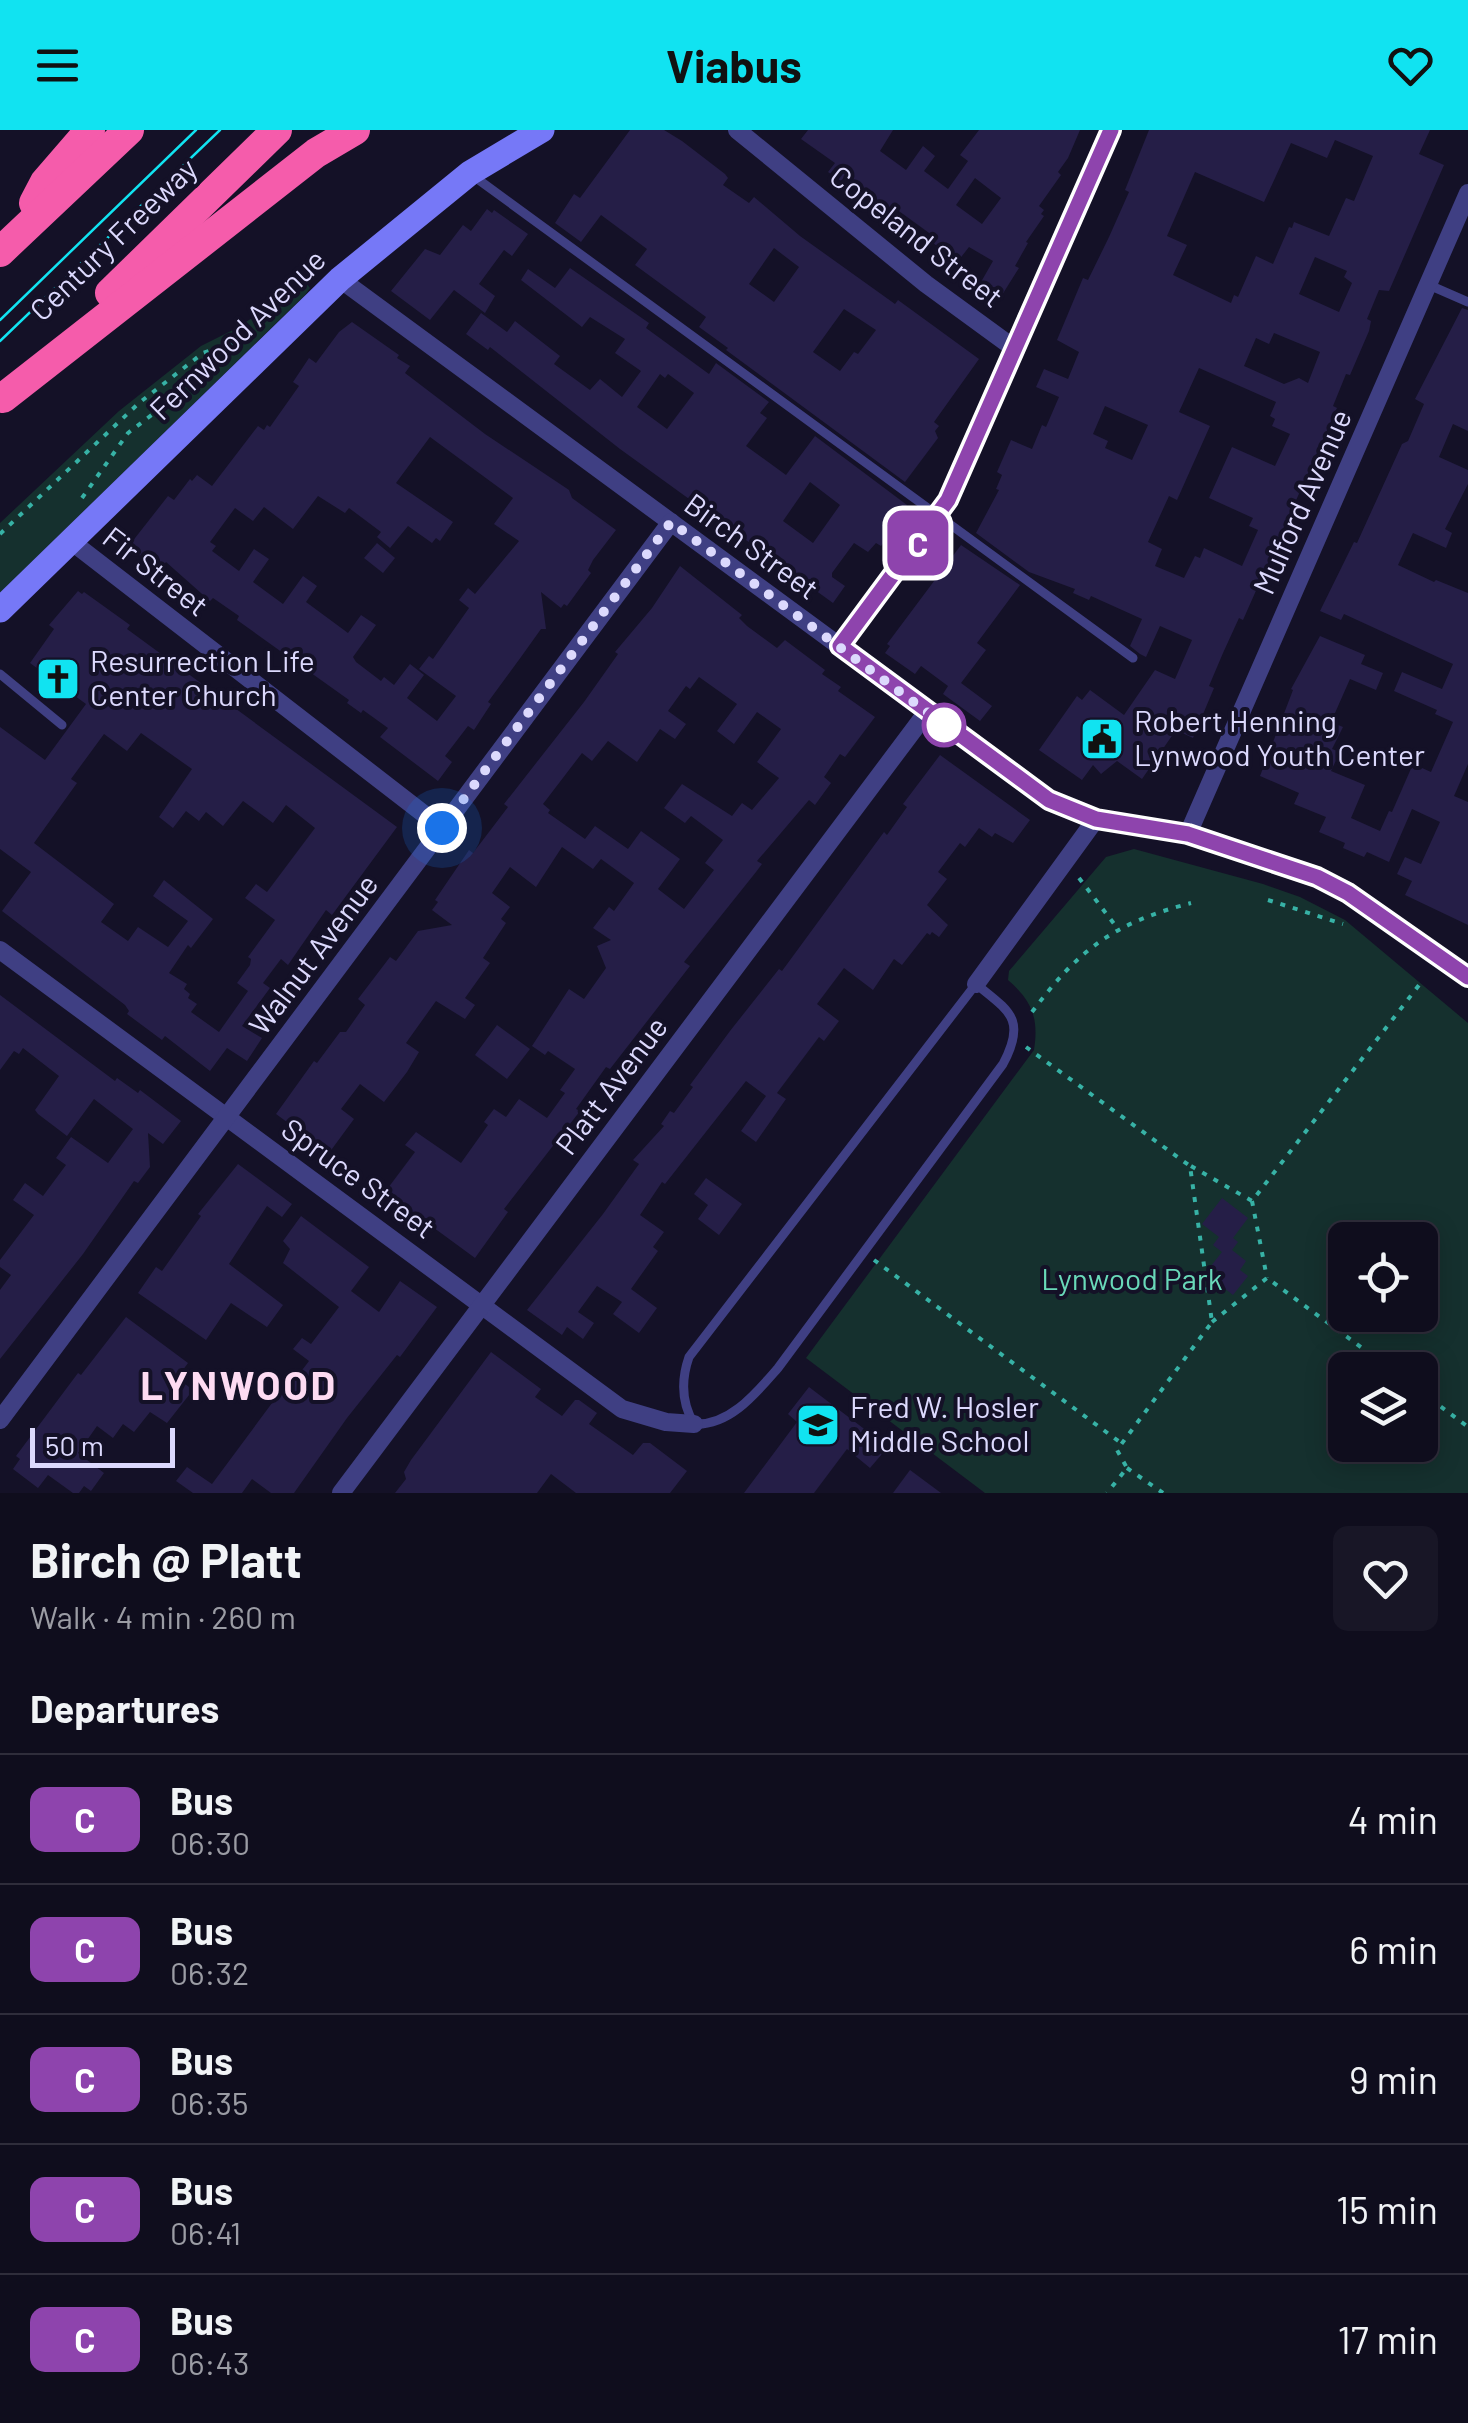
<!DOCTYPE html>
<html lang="en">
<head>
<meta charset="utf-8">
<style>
	body { margin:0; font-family:Barlow,sans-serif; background:#181626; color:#f1f3f6; height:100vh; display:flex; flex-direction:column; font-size:38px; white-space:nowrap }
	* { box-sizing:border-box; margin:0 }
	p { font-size:32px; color:#9b9ca4 }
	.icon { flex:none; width:55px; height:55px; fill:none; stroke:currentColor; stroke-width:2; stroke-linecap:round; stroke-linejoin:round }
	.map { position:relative; height:1363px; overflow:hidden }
	.panel { display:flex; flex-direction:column; background:#0f0d1d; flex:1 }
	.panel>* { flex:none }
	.badge { padding:0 20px; border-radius:15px; font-size:35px; line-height:65px }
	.controls { position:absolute; left:1328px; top:1092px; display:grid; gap:20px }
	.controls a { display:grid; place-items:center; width:110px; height:110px; border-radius:15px; background:#0f0d1d; box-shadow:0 5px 25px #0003,0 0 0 2px #2f2d3b; font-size:50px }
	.scale { position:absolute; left:30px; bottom:25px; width:145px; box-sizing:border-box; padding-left:10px; border:5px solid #dcd9fd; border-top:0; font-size:28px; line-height:35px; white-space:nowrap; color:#dcd9fd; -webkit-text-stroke:8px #141127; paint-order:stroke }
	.you { position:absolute; width:50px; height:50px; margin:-25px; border:8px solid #fff; border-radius:50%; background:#1a73e8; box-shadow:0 0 0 15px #1a73e833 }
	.map>.badge { position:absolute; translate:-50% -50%; box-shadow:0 0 0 5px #fff }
	h2 { padding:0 30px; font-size:38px; line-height:90px }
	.round { display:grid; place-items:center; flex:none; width:105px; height:105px; border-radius:15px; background:#181626 }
	.overview { display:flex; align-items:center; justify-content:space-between; height:170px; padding:0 30px }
	h1 { font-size:48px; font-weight:700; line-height:75px }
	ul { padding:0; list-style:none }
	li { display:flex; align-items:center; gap:30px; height:130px; padding:0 30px; border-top:2px solid #2f2d3b }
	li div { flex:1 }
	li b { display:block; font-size:38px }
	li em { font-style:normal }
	li .badge { min-width:110px; font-weight:700; text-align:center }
	header { display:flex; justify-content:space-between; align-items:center; height:130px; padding:0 30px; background:#11e3f1; color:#111; font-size:45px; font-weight:700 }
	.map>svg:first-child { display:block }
	.green { fill:#15302e; fill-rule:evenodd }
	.building { fill:#251e47; fill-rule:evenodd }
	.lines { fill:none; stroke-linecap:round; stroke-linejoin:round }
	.path { stroke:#37b2a6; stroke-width:4; stroke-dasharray:5 8; stroke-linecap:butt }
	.lane { stroke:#3f3f83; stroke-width:9 }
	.street { stroke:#3f3f83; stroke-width:18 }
	.secondary { stroke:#7678f7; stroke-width:25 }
	.highway { stroke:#f55cab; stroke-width:30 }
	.tram { stroke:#11e3f1; stroke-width:2.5 }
	.line-casing { stroke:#fff; stroke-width:22 }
	.line { stroke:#8e44ad; stroke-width:15 }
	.walk { stroke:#dcd9fd; stroke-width:10; stroke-dasharray:0 18 }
	.stop-dot { fill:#fff; stroke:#8e44ad; stroke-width:5 }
	.labels { text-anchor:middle; stroke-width:8; stroke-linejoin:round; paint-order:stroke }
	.street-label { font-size:30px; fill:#dcd9fd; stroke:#141127 }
	.poi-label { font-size:30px; fill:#dcd9fd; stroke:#141127; text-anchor:start }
	.park-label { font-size:30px; fill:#69d9b9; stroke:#141127 }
	.district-label { font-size:40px; font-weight:bold; letter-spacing:2.5px; fill:#fddbf2; stroke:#141127 }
</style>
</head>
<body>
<header><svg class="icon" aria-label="menu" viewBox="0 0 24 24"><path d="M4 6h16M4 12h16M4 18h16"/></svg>Viabus<svg class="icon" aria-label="heart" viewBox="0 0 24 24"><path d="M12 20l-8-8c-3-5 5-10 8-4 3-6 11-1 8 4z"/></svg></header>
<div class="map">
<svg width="1468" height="1363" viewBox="0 0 1468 1363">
	<rect width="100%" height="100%" fill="#141127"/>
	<g class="green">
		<polygon points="306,153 310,158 305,165 0,463 0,393 119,281 201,216 235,199"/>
		<path d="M 1134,719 L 1263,754 L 1300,767 L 1345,790 L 1468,893 L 1468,1363 L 985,1363 L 806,1228 L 1034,920 C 1039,888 1032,871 1008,850 L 1009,841 L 1106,727 ZM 1345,1110 L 1420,1110 L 1420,1185 L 1345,1185 ZM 1345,1240 L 1420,1240 L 1420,1315 L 1345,1315 Z"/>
	</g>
	<g class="building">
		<path d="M 630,0 L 664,0 L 682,11 L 725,44 L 728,48 L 723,55 L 749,73 L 754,67 L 800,106 L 895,174 L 898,170 L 979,229 L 934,292 L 939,296 L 935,301 L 938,308 L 905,352 L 726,220 L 728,218 L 699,197 L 706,187 L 635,135 L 647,119 L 601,85 L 581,112 L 555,93 L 574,64 L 580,68 ZM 774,118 L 799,137 L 774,172 L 749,154 ZM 844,179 L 876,200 L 858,224 L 854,222 L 840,241 L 813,222 Z"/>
		<path d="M 808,0 L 893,0 L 880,21 L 906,40 L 923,16 L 935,26 L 924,41 L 948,59 L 968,31 L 960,25 L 979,0 L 1080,0 L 1068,28 L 1058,42 L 1061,45 L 1039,76 L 1044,80 L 1041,84 L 1044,86 L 1026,112 L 1028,113 L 1015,136 L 1019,138 L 1002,165 L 981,152 L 993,131 L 969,117 L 958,131 L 933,113 L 936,108 L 892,76 L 890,79 L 844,47 L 841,51 L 828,42 L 835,33 L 801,9 ZM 975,48 L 1001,68 L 982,94 L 956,75 Z"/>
		<path d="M 1149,0 L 1430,0 L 1419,24 L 1444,35 L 1389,161 L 1379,160 L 1367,189 L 1371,191 L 1369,201 L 1350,245 L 1346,244 L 1333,276 L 1337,278 L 1243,490 L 1239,488 L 1223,523 L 1209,556 L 1214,558 L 1193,608 L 1176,600 L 1142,649 L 1117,631 L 1101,644 L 1093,635 L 1082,650 L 1039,620 L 1077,566 L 1082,570 L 1090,560 L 1124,585 L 1155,540 L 1175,549 L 1192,510 L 1160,496 L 1146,527 L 1140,524 L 1130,516 L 1142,489 L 1091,466 L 1089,470 L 1073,463 L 1075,459 L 1029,442 L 976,403 L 999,360 L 996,359 L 1002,345 L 997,342 L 1011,310 L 1032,319 L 1042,295 L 1046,297 L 1059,267 L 1036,257 L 1044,239 L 1068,249 L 1079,222 L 1057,210 L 1083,148 L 1088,150 L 1109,107 L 1129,62 L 1125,60 ZM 1335,10 L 1373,26 L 1354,71 L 1346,68 L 1329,106 L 1294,92 L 1292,98 L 1289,97 L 1273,134 L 1256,126 L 1238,167 L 1234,165 L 1231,173 L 1173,145 L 1187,115 L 1167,106 L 1195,42 L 1264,72 L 1291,13 L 1327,28 ZM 1315,127 L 1347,141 L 1344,147 L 1352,153 L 1339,182 L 1299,164 ZM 1274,203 L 1320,222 L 1308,253 L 1299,248 L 1284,254 L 1244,236 L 1256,208 L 1269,214 ZM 1199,238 L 1276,272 L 1270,286 L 1275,289 L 1272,296 L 1290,304 L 1275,336 L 1232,317 L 1209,368 L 1253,388 L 1249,396 L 1258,400 L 1242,436 L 1204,418 L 1200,428 L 1195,426 L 1184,448 L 1155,436 L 1162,419 L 1148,412 L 1169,366 L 1177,370 L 1210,296 L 1179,282 ZM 1105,276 L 1148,295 L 1132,330 L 1105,318 L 1108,311 L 1093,304 Z"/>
		<polygon points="487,79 492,83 494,80 528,104 512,126 504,120 479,154 495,166 485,183 454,160 430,190 391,161 425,119 440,125 463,95 471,101"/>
		<path d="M 570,138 L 649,193 L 646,198 L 709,244 L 716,233 L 769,272 L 760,283 L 767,288 L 746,316 L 786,345 L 815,306 L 907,375 L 903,380 L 907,383 L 881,416 L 876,413 L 868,422 L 854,413 L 832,443 L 832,447 L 845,456 L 833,473 L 620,319 L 490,217 L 488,220 L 466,204 L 481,183 L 507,202 L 515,191 L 560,226 L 554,234 L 590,260 L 600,249 L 622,267 L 641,241 L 615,223 L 625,209 L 590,187 L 582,197 L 521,150 L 528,139 L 555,158 ZM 660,244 L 665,248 L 668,244 L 694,263 L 667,299 L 637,277 ZM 810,352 L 840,375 L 813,413 L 783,391 Z"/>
		<polygon points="1462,178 1468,180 1468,301 1453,294 1439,327 1468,340 1468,354 1445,399 1452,403 1446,418 1413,403 1398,435 1434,452 1436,450 1468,463 1468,634 1454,666 1468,672 1468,795 1405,765 1412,751 1397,744 1405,727 1421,734 1440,692 1412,679 1389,732 1367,722 1364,727 1343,718 1345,713 1319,702 1326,687 1294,674 1299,663 1260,646 1293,560 1291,559 1320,506 1365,525 1361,534 1383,543 1376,560 1350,549 1331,592 1343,597 1332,619 1340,622 1331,641 1365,655 1351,688 1380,701 1389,681 1392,682 1413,634 1431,642 1453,592 1435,584 1437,580 1394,561 1402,542 1442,559 1453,534 1344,484 1341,490 1320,481 1354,412 1357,413 1402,314 1408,311 1424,274 1415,269"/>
		<path d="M 352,192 L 399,225 L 397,228 L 410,236 L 405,243 L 485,304 L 569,360 L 572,368 L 616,400 L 593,430 L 588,440 L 591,443 L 567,476 L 564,474 L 561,478 L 541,462 L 546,499 L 541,499 L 521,527 L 488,572 L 491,574 L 474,600 L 468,596 L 445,626 L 452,632 L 438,651 L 380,607 L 388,598 L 363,580 L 361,583 L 347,573 L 349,570 L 237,490 L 239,486 L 213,468 L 210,471 L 166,432 L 160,440 L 128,417 L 168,366 L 174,370 L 190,349 L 192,351 L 197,345 L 212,356 L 258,296 L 264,300 L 267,295 L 270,297 L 299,256 L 293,252 L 309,228 L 316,233 L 339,202 ZM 430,307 L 513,368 L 494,394 L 519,411 L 475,464 L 468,458 L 459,470 L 469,478 L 433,529 L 429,526 L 419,539 L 456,566 L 437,591 L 407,568 L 424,545 L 410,534 L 394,555 L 384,547 L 381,551 L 356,532 L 353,527 L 376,495 L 361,485 L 348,503 L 306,472 L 317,456 L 303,446 L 283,474 L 253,452 L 269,429 L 254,419 L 239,441 L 212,421 L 216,416 L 210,412 L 235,378 L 253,391 L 264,377 L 293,399 L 318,366 L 345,383 L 349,378 L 381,402 L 377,407 L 390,418 L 408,396 L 432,413 L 436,408 L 440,411 L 453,392 L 396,353 Z"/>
		<polygon points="377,413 395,428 383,443 364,428"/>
		<polygon points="961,415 1020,455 977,513 986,520 961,553 992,576 980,591 943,564 948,556 921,536 915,544 885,523 890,516 887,514"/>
		<path d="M 680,436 L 742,485 L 739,488 L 747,496 L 777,518 L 785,510 L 825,540 L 822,544 L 841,557 L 838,561 L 875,587 L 845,627 L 840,624 L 824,647 L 831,653 L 815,675 L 809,670 L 757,731 L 762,734 L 756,742 L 684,832 L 690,836 L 610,939 L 606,937 L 576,979 L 580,981 L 504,1079 L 508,1082 L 475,1128 L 385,1062 L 415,1022 L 405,1015 L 416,1002 L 461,1033 L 488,995 L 484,992 L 494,979 L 506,987 L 519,969 L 547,988 L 565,963 L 560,960 L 575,939 L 548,921 L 545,925 L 532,916 L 569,859 L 584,869 L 606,838 L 597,816 L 611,810 L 593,798 L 609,777 L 614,781 L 634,753 L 601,729 L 593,739 L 562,717 L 536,757 L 510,737 L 492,763 L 510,777 L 501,789 L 506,793 L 483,828 L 490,833 L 465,868 L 475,875 L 465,889 L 436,871 L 406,913 L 419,922 L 407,942 L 384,972 L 360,954 L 341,979 L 354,989 L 329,1023 L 276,984 L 314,931 L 317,933 L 340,902 L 346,902 L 365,875 L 358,869 L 390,827 L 396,831 L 418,801 L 452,795 L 432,780 L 438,772 L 435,770 L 469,720 L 473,723 L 508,677 L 504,674 L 584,572 L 618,524 L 615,522 L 652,478 ZM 699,547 L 737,574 L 717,601 L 734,614 L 757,582 L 781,599 L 757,632 L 779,648 L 752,680 L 742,673 L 732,686 L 682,654 L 664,678 L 685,693 L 691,686 L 723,710 L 705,733 L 714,740 L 684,779 L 658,759 L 680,729 L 641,701 L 628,719 L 595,696 L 585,709 L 548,683 L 550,680 L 543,674 L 582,623 L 592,631 L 608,611 L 637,632 L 660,599 L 675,609 L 686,594 L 668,581 L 686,556 L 690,559 Z"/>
		<path d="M 78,461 L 82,464 L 84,462 L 130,495 L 127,499 L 397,697 L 332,785 L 326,780 L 288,835 L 281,829 L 263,853 L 270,858 L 242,896 L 262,908 L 247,931 L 227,918 L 210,941 L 165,906 L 162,910 L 127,884 L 129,881 L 125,875 L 2,781 L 31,742 L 0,719 L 0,597 L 45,630 L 86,574 L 30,533 L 54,499 L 49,495 ZM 141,603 L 192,639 L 159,687 L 173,698 L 186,681 L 199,691 L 206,682 L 223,696 L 243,671 L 273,693 L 286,675 L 315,698 L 267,762 L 256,754 L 245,768 L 275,790 L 248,827 L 251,829 L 250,835 L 237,853 L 248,861 L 219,902 L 191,882 L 197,874 L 188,868 L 190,864 L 184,859 L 187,854 L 169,843 L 188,815 L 191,818 L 213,789 L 164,750 L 153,766 L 188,791 L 168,817 L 138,797 L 128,811 L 101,792 L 114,774 L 34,713 L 77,653 L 71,649 L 104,604 L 127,621 Z"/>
		<polygon points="940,625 1030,690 1013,713 995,703 992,707 979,698 965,717 960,713 938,742 947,749 927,775 948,795 939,807 932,802 930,805 927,803 902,835 894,829 873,860 844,838 817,874 839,891 824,911 819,907 777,963 786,969 756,1012 741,1001 766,966 746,951 665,1054 662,1052 640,1085 664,1102 653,1117 658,1121 631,1159 657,1178 639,1203 613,1184 622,1172 597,1156 578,1182 594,1193 583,1209 567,1197 562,1205 527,1180 603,1084 639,1034 633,1030 664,996 661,994 670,981 674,983 693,957 690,955 730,901 779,839 782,841 884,702 887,705 907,677 903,674"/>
		<polygon points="0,865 115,951 117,948 138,963 140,960 181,991 163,1014 148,1003 150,1037 138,1053 134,1051 83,1124 0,1229 0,1160 11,1145 0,1137 0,1130 34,1085 13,1070 25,1053 43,1066 66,1035 56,1028 71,1007 108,1033 133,999 94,969 67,1006 38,984 35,980 59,946 23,918 19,924 14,921 0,940"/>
		<polygon points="497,895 530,919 507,949 475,925"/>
		<polygon points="238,1034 292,1074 282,1087 267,1076 229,1134 283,1175 267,1197 231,1173 206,1210 138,1163 156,1137 162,1141 201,1086 198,1084"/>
		<polygon points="706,1048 742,1074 719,1105 698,1089 708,1075 694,1064"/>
		<polygon points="1222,1068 1248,1088 1233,1108 1238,1112 1232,1120 1246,1131 1240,1140 1248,1146 1233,1165 1214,1150 1220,1142 1211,1136 1222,1122 1213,1115 1219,1107 1202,1094"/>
		<polygon points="301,1086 369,1137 351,1161 379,1182 400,1151 437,1177 400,1227 397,1225 347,1288 294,1363 271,1363 252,1349 242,1363 193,1363 176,1351 187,1337 212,1354 275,1269 288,1255 290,1256 309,1231 293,1219 302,1208 311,1214 339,1177 283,1133 290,1119 283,1111"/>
		<polygon points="126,1187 188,1233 177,1248 193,1260 167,1293 150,1282 134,1302 123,1294 113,1308 97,1296 78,1323 104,1343 91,1361 84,1356 79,1363 73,1363 48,1345 38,1358 13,1339 20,1329 16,1326 78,1243 81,1245"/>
		<polygon points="491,1222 541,1259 535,1267 562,1286 575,1270 579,1270 597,1283 589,1294 633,1325 643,1313 650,1313 687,1341 670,1363 576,1363 551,1344 537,1363 395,1363 406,1349 404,1342 411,1330"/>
		<polygon points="809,1257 888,1317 870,1338 847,1319 814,1363 744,1363 797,1292 788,1284"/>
		<polygon points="910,1340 941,1363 893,1363"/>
	</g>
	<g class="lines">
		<g class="path">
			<polyline points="82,368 128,303 216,236"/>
			<polyline points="0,404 139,273 203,223 248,208"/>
			<polyline points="1079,748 1118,799"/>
			<polyline points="1268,770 1343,794"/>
			<path d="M 1032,882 C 1079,819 1114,793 1191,773"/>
			<polyline points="1026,917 1190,1036 1212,1192 1117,1320 1127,1338 1107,1363"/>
			<polyline points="1191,1036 1252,1071 1423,850"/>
			<polyline points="1252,1071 1267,1148"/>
			<polyline points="874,1130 1121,1313"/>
			<polyline points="1212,1192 1267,1148 1392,1240"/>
			<polyline points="1420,1261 1468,1297"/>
			<polyline points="1127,1338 1163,1363"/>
		</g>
		<g class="lane">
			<polyline points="472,45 1133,528"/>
			<polyline points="1429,155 1468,172"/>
			<polyline points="0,544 62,595"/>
			<path d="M 976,854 C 1009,881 1027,889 1003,934 L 778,1238 C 757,1262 730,1296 694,1294 C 681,1272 681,1250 689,1227 Z"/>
		</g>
		<g class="street">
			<polyline points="737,0 926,154 1015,219"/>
			<polyline points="340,149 1049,670 1096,689 1188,704 1317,747 1348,763 1468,847"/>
			<polyline points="72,412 442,698"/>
			<polyline points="840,517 948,370 1111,0"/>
			<polyline points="1188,704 1468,63"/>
			<polyline points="0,820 622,1279 666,1292 694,1294"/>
			<polyline points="976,854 1096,689"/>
			<polyline points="0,1290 671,392"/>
			<polyline points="341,1363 927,582"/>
		</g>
		<polyline class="secondary" points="0,480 340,149 470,43 542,0"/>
		<g class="highway">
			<polyline points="34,73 45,52 90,0"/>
			<polyline points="0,122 129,0"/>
			<polyline points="110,163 277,0"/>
			<polyline points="3,268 316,23 355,0"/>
		</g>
		<g class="tram">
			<polyline points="0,190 196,0"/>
			<polyline points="0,211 220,0"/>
		</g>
	</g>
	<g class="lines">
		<defs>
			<polyline id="line" points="1111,0 948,370 840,516 1049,670 1096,689 1188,704 1317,747 1348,763 1468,847"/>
		</defs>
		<use href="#line" class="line-casing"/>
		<use href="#line" class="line"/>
		<polyline class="walk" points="442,698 671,392 958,605 944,595"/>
	</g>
	<defs>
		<symbol id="church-square" viewBox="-11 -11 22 22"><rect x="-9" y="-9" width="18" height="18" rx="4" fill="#11e3f1" stroke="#141127"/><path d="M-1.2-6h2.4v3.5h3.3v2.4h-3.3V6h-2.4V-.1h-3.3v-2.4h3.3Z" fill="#111"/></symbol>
		<symbol id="civic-square" viewBox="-11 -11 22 22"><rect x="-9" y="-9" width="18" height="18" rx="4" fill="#11e3f1" stroke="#141127"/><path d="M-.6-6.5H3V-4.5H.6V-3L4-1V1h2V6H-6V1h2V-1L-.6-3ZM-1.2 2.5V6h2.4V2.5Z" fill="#111"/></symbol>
		<symbol id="school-square" viewBox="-11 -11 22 22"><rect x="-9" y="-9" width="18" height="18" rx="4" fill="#11e3f1" stroke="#141127"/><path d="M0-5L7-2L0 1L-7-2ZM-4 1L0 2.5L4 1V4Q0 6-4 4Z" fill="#111"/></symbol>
	</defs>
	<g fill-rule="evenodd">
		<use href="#church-square" x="33" y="524" width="50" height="50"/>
		<use href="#civic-square" x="1077" y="584" width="50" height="50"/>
		<use href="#school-square" x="793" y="1270" width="50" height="50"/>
	</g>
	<circle class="stop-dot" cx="944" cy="595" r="20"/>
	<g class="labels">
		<g class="street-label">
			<text transform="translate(916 107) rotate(38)" y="10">Copeland Street</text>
			<text transform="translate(114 110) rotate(-44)" y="10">Century Freeway</text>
			<text transform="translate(238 205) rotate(-44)" y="10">Fernwood Avenue</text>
			<text transform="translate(1303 372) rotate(-66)" y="10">Mulford Avenue</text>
			<text transform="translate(751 417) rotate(36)" y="10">Birch Street</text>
			<text transform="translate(155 442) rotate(38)" y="10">Fir Street</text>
			<text transform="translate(314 825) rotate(-53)" y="10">Walnut Avenue</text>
			<text transform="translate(612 956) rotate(-53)" y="10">Platt Avenue</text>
			<text transform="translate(358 1049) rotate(36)" y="10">Spruce Street</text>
		</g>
		<g class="poi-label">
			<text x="90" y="542">Resurrection Life<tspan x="90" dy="34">Center Church</tspan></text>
			<text x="1134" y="602">Robert Henning<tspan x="1134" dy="34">Lynwood Youth Center</tspan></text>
			<text x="850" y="1288">Fred W. Hosler<tspan x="850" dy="34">Middle School</tspan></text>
		</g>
		<g class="park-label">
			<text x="1132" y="1160">Lynwood Park</text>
		</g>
		<g class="district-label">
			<text x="239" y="1270">LYNWOOD</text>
		</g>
	</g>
</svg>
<div class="controls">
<a><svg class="icon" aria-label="locate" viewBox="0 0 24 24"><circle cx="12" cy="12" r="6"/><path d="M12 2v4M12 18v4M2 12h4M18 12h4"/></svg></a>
<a><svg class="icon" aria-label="layers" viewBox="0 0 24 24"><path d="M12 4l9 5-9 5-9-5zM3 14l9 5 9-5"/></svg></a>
</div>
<div class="scale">50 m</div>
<div class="you" style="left:442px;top:698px"></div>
<b class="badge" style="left:918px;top:413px;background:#8e44ad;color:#fff">C</b>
</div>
<section class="panel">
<div class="overview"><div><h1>Birch @ Platt</h1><p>Walk · 4 min · 260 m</p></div><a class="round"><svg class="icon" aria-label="heart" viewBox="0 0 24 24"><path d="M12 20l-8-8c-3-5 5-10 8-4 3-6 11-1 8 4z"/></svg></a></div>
<h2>Departures</h2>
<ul>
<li><span class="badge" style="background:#8e44ad;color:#fff">C</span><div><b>Bus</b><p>06:30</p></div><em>4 min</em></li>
<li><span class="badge" style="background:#8e44ad;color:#fff">C</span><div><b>Bus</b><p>06:32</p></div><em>6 min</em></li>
<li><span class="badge" style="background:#8e44ad;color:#fff">C</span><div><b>Bus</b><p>06:35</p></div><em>9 min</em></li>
<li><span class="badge" style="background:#8e44ad;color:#fff">C</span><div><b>Bus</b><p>06:41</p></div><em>15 min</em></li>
<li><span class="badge" style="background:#8e44ad;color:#fff">C</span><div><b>Bus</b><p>06:43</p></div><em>17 min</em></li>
</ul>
</section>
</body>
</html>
